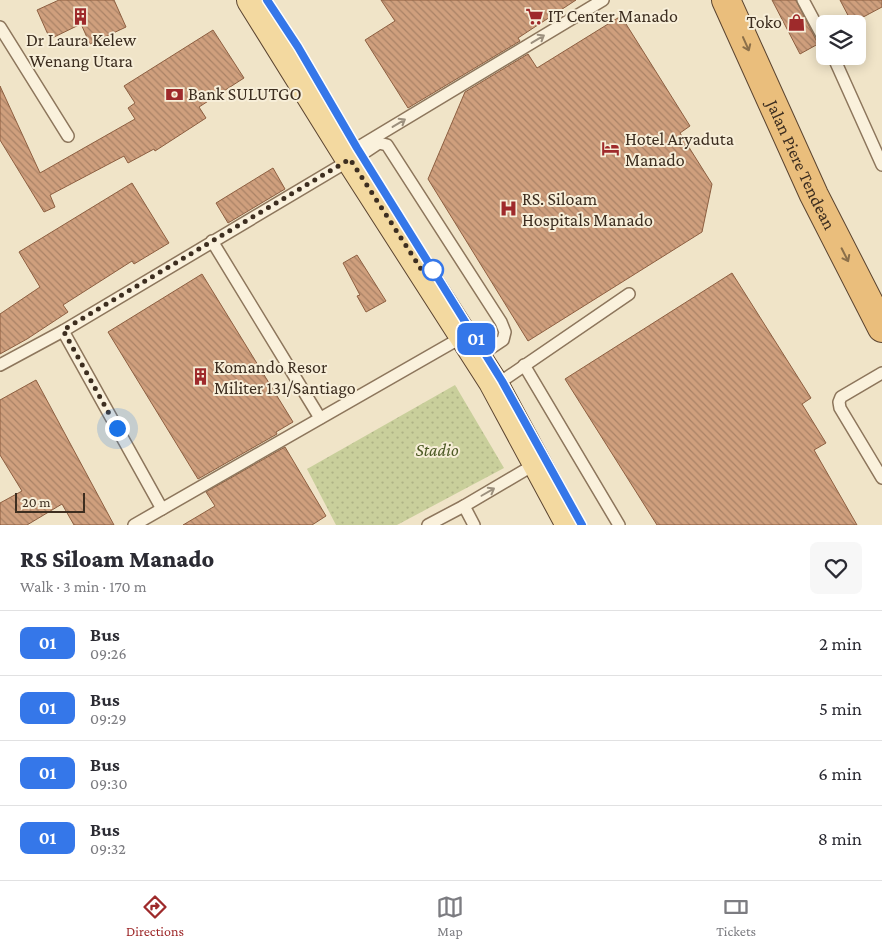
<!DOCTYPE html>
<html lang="en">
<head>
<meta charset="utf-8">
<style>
	body { margin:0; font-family:"Crimson Pro",serif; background:#f7f7f7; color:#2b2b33; height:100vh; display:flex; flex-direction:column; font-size:19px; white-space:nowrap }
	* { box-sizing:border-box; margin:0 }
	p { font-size:16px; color:#7c7c81 }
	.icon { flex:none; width:28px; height:28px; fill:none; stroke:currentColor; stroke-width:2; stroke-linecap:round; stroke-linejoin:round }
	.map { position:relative; height:525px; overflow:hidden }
	.sheet { display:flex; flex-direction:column; background:#fff; flex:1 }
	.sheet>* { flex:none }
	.badge { padding:0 10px; border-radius:8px; font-size:18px; line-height:32px }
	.tools { position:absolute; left:816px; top:15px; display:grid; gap:10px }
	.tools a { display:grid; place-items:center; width:50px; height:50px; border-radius:8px; background:#fff; box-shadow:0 2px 12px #0003; font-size:25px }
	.scale { position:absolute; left:15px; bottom:12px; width:70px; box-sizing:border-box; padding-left:5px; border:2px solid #3d2e20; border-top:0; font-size:14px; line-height:18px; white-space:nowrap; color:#3d2e20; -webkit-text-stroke:4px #f7eed8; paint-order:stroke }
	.you { position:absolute; width:25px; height:25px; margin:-12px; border:4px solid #fff; border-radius:50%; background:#1a73e8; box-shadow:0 0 0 8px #1a73e833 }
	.map>.badge { position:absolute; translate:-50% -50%; box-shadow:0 0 0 2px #fff }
	.round { display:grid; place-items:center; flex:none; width:52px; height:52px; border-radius:8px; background:#f7f7f7 }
	.summary { display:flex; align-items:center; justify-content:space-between; height:85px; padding:0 20px }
	h1 { font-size:24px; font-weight:800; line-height:38px }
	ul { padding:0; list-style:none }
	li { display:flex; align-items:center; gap:15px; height:65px; padding:0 20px; border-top:1px solid #e1e1e2 }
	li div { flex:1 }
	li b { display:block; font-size:19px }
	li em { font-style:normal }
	li .badge { min-width:55px; font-weight:700; text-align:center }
	.tab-bar { display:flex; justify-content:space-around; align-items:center; height:70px; border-top:1px solid #e1e1e2; background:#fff; font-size:14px; color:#7c7c81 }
	.tab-bar a { display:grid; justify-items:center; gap:2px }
	.tab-bar .current { color:#9e2a2b }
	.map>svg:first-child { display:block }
	.park { fill:url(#park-dots) }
	.building { fill:url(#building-back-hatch); stroke:#8d5f41 }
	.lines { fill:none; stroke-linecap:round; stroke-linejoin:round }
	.service-casing { stroke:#8d765c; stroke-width:14 }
	.primary-casing { stroke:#5b4430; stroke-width:30 }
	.trunk-casing { stroke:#5b4430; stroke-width:30 }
	.service { stroke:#faf1dc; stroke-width:11 }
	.primary { stroke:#f3d9a0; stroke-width:28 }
	.trunk { stroke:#eabe7c; stroke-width:28 }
	.oneway { stroke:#9c907e }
	.oneway2 { stroke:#8b6f49 }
	.line-casing { stroke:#fff; stroke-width:11 }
	.line { stroke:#3577e9; stroke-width:8 }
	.walk { stroke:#3d2e20; stroke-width:5; stroke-dasharray:0 9 }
	.stop-dot { fill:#fff; stroke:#3577e9; stroke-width:2.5 }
	.labels { text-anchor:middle; stroke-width:4; stroke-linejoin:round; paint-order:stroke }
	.poi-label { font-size:18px; fill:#3d2e20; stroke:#f7eed8; text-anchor:start }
	.street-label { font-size:18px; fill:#3d2e20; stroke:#f7eed8 }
	.park-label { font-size:18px; font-style:italic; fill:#4d5a26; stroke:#f7eed8 }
</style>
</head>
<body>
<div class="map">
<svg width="882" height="525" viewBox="0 0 882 525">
	<defs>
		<pattern id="park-dots" width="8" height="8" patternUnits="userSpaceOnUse" patternTransform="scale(1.25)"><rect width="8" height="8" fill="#c9cf9b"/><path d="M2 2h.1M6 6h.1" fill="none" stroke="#aeb285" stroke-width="1.8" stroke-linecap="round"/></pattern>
		<pattern id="building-back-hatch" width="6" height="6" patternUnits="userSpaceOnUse" patternTransform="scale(1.25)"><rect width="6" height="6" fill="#cf9f7d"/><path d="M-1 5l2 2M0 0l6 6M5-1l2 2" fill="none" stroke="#a98266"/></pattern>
	</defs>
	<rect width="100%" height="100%" fill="#f0e4c8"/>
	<polygon class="park" points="455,385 504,468 397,525 336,525 307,469"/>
	<g class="building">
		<polygon points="59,0 114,0 126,27 90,44 81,24 50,39 37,10"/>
		<polygon points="381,0 576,0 518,38 520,41 408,108 365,40 395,21"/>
		<polygon points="772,0 796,0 818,44 800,54"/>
		<polygon points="840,0 882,0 882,7 852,23"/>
		<polygon points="621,16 690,126 680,133 712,184 702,232 528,341 428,179 465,92 528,54 537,68"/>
		<polygon points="213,30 244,78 199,107 206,118 155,151 154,149 128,163 124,156 50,195 55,207 44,212 0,140 0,86 40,173 135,119 128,108 135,103 124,86"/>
		<polygon points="273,168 285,189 228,223 216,203"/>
		<polygon points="132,183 169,243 134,264 132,261 63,305 68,312 27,339 0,354 0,314 40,287 19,252"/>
		<polygon points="357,255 386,301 366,312 357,296 360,295 343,263"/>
		<polygon points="732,273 811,398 802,404 826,443 814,450 857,525 657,525 565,379"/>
		<polygon points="202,274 293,422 276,432 277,434 198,479 108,332"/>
		<polygon points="36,380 114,525 74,525 62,504 27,525 0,525 0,503 22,491 0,455 0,400"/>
		<polygon points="285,447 326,516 312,525 183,525 215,506 206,492"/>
	</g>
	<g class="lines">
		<defs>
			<g id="service">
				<polyline points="803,0 825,41"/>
				<polyline points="0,27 68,136"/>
				<polyline points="833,56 882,165"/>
				<polyline points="357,148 603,0"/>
				<polyline points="361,155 379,143 387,145 501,322 505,332 503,340 485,352"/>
				<polyline points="212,241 320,418"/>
				<polyline points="63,331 162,509"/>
				<polyline points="0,365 63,331 350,160"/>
				<polyline points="524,365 619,525"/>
				<polyline points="882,373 841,397 839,402 840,408 882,478"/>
				<polyline points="502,381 629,294"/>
				<polyline points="134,525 464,336"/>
				<polyline points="428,525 464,506"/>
				<polyline points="474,525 464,506 537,463"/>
			</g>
			<polyline id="primary" points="251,0 350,159 493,382 570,525"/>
			<g id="trunk">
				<path id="s1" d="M 726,0 L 814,195 L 882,328"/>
			</g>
		</defs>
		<use href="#service" class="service-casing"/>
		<use href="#primary" class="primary-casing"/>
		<use href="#trunk" class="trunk-casing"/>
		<use href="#service" class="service"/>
		<use href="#primary" class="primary"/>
		<use href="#trunk" class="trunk"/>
	</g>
	<defs><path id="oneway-shaft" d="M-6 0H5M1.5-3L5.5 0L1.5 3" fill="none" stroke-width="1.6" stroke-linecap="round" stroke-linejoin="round" transform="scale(1.25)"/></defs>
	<g class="oneway">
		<use href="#oneway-shaft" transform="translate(538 39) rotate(-31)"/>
		<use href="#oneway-shaft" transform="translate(399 123) rotate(-31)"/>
		<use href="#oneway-shaft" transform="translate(488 492) rotate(-30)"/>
	</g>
	<g class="oneway2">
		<use href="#oneway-shaft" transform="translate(746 44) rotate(66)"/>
		<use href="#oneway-shaft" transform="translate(845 255) rotate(63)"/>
	</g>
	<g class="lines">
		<defs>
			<polyline id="line" points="267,0 298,47 357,148 502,381 582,525"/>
		</defs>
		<use href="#line" class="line-casing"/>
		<use href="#line" class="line"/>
		<polyline class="walk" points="117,428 63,330 350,159 423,272 433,270"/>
	</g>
	<defs>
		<symbol id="supermarket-bare" viewBox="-9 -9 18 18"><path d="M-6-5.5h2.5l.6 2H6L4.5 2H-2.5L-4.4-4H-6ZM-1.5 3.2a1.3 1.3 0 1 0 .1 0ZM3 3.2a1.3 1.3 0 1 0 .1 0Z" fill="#9e2a2b" stroke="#f7eed8" stroke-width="2.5" paint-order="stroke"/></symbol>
		<symbol id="building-bare" viewBox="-9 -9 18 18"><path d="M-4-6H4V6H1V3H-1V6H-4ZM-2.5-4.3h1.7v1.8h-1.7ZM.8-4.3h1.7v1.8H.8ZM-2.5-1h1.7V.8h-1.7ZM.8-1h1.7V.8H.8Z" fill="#9e2a2b" stroke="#f7eed8" stroke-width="2.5" paint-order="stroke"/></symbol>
		<symbol id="shop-bare" viewBox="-9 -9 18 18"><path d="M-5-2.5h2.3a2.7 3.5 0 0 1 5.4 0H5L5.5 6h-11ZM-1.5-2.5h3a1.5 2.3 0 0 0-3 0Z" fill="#9e2a2b" stroke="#f7eed8" stroke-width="2.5" paint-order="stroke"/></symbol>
		<symbol id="bank-bare" viewBox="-9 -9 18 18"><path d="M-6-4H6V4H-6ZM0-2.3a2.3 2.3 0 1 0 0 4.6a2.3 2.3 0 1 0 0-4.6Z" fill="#9e2a2b" stroke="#f7eed8" stroke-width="2.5" paint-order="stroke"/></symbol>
		<symbol id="hotel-bare" viewBox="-9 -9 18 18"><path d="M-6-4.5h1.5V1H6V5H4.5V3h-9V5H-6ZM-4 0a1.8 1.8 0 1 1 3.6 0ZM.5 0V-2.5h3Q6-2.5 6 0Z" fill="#9e2a2b" stroke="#f7eed8" stroke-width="2.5" paint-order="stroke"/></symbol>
		<symbol id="hospital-bare" viewBox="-9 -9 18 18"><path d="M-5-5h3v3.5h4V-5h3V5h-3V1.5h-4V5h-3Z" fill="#9e2a2b" stroke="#f7eed8" stroke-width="2.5" paint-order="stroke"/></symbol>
	</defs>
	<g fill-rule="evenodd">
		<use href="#supermarket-bare" x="522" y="4" width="25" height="25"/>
		<use href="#building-bare" x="68" y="4" width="25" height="25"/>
		<use href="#shop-bare" x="784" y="10" width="25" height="25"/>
		<use href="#bank-bare" x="162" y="82" width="25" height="25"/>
		<use href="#hotel-bare" x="598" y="136" width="25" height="25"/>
		<use href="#hospital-bare" x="496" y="196" width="25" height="25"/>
		<use href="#building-bare" x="188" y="364" width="25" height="25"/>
	</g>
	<circle class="stop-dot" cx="433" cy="270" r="10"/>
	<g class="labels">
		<g class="poi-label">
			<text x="548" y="22">IT Center Manado</text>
			<text x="782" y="28" text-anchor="end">Toko</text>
			<text x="81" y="46" text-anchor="middle">Dr Laura Kelew<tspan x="81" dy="21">Wenang Utara</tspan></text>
			<text x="188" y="100">Bank SULUTGO</text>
			<text x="625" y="145">Hotel Aryaduta<tspan x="625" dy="21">Manado</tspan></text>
			<text x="522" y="205">RS. Siloam<tspan x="522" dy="21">Hospitals Manado</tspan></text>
			<text x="214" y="373">Komando Resor<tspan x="214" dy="21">Militer 131/Santiago</tspan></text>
		</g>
		<g class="street-label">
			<text dy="6" stroke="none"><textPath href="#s1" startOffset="181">Jalan Piere Tendean</textPath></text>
		</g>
		<g class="park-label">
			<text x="437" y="456">Stadio</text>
		</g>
	</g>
</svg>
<div class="tools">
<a><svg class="icon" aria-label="layers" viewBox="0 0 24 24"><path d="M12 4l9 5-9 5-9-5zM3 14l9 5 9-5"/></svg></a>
</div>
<div class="scale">20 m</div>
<div class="you" style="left:117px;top:428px"></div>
<b class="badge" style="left:476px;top:339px;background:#3577e9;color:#fff">01</b>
</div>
<section class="sheet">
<div class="summary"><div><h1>RS Siloam Manado</h1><p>Walk · 3 min · 170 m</p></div><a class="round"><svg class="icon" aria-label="heart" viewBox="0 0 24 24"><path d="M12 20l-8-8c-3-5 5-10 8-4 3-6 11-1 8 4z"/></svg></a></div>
<ul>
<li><span class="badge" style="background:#3577e9;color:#fff">01</span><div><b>Bus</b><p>09:26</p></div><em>2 min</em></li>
<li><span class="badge" style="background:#3577e9;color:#fff">01</span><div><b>Bus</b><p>09:29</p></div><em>5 min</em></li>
<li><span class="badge" style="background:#3577e9;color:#fff">01</span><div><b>Bus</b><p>09:30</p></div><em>6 min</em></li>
<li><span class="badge" style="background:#3577e9;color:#fff">01</span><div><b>Bus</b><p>09:32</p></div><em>8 min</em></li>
</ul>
</section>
<nav class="tab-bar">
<a class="current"><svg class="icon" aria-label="directions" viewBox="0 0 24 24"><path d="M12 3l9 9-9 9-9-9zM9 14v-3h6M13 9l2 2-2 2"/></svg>Directions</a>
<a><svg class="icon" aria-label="map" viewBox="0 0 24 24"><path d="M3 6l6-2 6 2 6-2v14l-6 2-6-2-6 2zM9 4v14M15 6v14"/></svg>Map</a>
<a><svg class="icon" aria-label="tickets" viewBox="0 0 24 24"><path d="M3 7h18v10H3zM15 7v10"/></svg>Tickets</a>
</nav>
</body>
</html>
